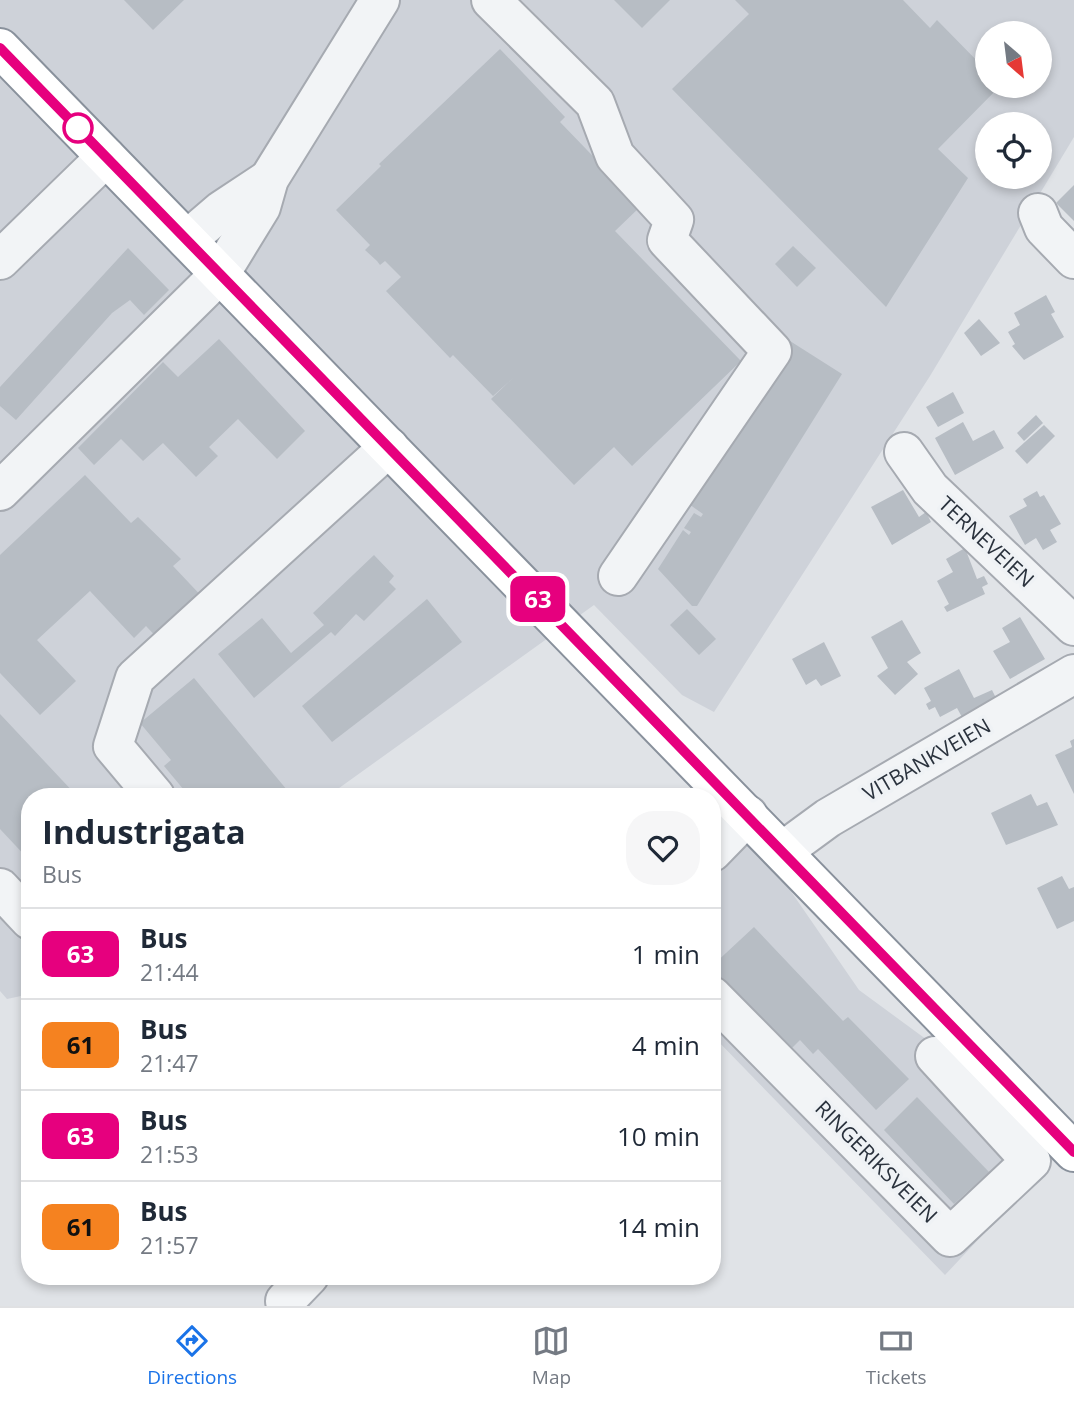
<!DOCTYPE html>
<html lang="en">
<head>
<meta charset="utf-8">
<style>
	body { margin:0; font-family:"Open Sans",sans-serif; background:#f6f6f7; color:#1f2937; height:100vh; display:flex; flex-direction:column; font-size:26px; white-space:nowrap }
	* { box-sizing:border-box; margin:0 }
	p { font-size:23px; color:#747a83 }
	.icon { flex:none; width:38px; height:38px; fill:none; stroke:currentColor; stroke-width:2; stroke-linecap:round; stroke-linejoin:round }
	.map { position:relative; flex:1; overflow:hidden }
	.sheet { position:absolute; left:21px; top:788px; width:700px; height:497px; display:flex; flex-direction:column; background:#fff; border-radius:28px; box-shadow:0 4px 10px #0003 }
	.sheet>* { flex:none }
	.badge { padding:0 14px; border-radius:10px; font-size:24px; line-height:46px }
	.needle { width:46px; rotate:152deg }
	.fabs { position:absolute; left:975px; top:21px; display:grid; gap:14px }
	.fabs a { display:grid; place-items:center; width:77px; height:77px; border-radius:50%; background:#fff; box-shadow:0 4px 10px #0003; font-size:35px }
	.map>.badge { position:absolute; translate:-50% -50%; box-shadow:0 0 0 4px #fff }
	.round { display:grid; place-items:center; flex:none; width:74px; height:74px; border-radius:28px; background:#f6f6f7 }
	.overview { display:flex; align-items:center; justify-content:space-between; height:119px; padding:0 21px }
	h1 { font-size:33px; font-weight:700; line-height:52px }
	ul { padding:0; list-style:none }
	li { display:flex; align-items:center; gap:21px; height:91px; padding:0 21px; border-top:2px solid #e0e1e3 }
	li div { flex:1 }
	li b { display:block; font-size:26px }
	li em { font-style:normal }
	li .badge { min-width:77px; font-weight:700; text-align:center }
	.menu { display:flex; justify-content:space-around; align-items:center; height:98px; border-top:2px solid #e0e1e3; background:#fff; font-size:19px; color:#747a83 }
	.menu a { display:grid; justify-items:center; gap:4px }
	.menu .on { color:#1a73e8 }
	.map>svg:first-child { display:block }
	.built { fill:#ced2d9; fill-rule:evenodd }
	.building { fill:#b7bdc4 }
	.lines { fill:none; stroke-linecap:round; stroke-linejoin:round }
	.minor-casing { stroke:#a6aab1; stroke-width:42 }
	.highway-casing { stroke:#89919c; stroke-width:42 }
	.minor { stroke:#f2f4f6; stroke-width:38 }
	.highway { stroke:#fff; stroke-width:38 }
	.line-casing { stroke:#fff; stroke-width:16 }
	.line { stroke:#e6007e; stroke-width:10 }
	.stop-dot { fill:#fff; stroke:#e6007e; stroke-width:3.5 }
	.labels { text-anchor:middle; stroke-width:7; stroke-linejoin:round; paint-order:stroke }
	.street-label { font-size:21px; fill:#2a323d; stroke:#eff2f5 }
</style>
</head>
<body>
<div class="map">
<svg width="1074" height="1306" viewBox="0 0 1074 1306">
	<rect width="100%" height="100%" fill="#e0e3e7"/>
	<g class="built">
		<path d="M 0,0 L 1074,0 L 1074,137 L 930,376 L 714,712 L 682,695 L 594,605 L 328,796 L 30,796 L 30,994 L 7,999 L 0,991 ZM 987,33 L 1040,33 L 1040,86 L 987,86 ZM 987,124 L 1040,124 L 1040,177 L 987,177 Z"/>
		<polygon points="712,777 859,990 968,1070 1054,1159 945,1275 712,1035 712,796 700,796"/>
	</g>
	<g class="building">
		<polygon points="124,0 184,0 153,30"/>
		<polygon points="614,0 670,0 642,28"/>
		<polygon points="735,0 903,0 930,28 937,20 987,71 987,86 1000,86 938,149 968,178 886,307 672,89 749,14"/>
		<polygon points="500,49 565,117 560,122 641,206 615,231 741,361 632,466 614,447 574,485 491,399 513,378 493,396 453,355 450,358 386,291 401,277 385,261 380,265 377,261 365,250 370,245 336,210 381,166 379,164"/>
		<polygon points="1074,185 1074,221 1056,203"/>
		<polygon points="793,246 816,268 797,287 775,264"/>
		<polygon points="128,248 169,290 144,315 130,300 112,313 16,420 0,406 0,387"/>
		<polygon points="1046,295 1055,312 1051,314 1064,337 1024,360 1012,346 1015,344 1008,332 1020,325 1014,313"/>
		<polygon points="979,319 1000,343 981,356 964,333"/>
		<polygon points="219,339 305,431 277,459 238,419 209,447 218,456 196,477 163,443 143,461 121,439 94,465 78,448 163,362 178,377"/>
		<polygon points="790,341 842,374 697,606 692,606 658,569 683,530 689,535 691,532 684,528 694,513 701,517 703,514 686,502"/>
		<polygon points="953,392 964,413 938,427 926,407"/>
		<polygon points="1036,415 1043,423 1024,441 1017,433"/>
		<polygon points="963,422 973,441 994,430 1004,448 955,475 935,438"/>
		<polygon points="1044,425 1055,436 1027,464 1015,451"/>
		<polygon points="85,475 131,523 138,517 181,559 173,566 207,602 163,644 146,626 134,638 90,591 37,640 76,681 40,715 0,673 0,555"/>
		<polygon points="903,490 919,517 926,512 931,522 892,545 871,507"/>
		<polygon points="1037,491 1040,497 1044,495 1061,524 1050,530 1057,542 1043,550 1036,538 1025,545 1009,516 1027,506 1023,499"/>
		<polygon points="965,548 977,579 984,576 988,584 982,587 985,594 947,612 944,607 949,604 937,581 953,572 946,559"/>
		<polygon points="374,555 394,576 389,582 396,589 364,621 356,614 335,636 331,632 254,698 218,654 262,618 291,653 324,625 313,613"/>
		<polygon points="427,599 462,642 332,742 302,706"/>
		<polygon points="687,609 716,639 699,655 670,625"/>
		<polygon points="1020,617 1045,659 1010,679 993,651 1010,642 1002,628"/>
		<polygon points="902,620 921,653 907,662 918,674 895,695 877,676 888,668 871,637"/>
		<polygon points="824,642 841,676 821,686 816,679 806,685 792,659"/>
		<polygon points="959,669 974,698 992,690 997,700 963,719 957,708 940,717 935,707 929,710 926,704 931,701 924,688"/>
		<polygon points="194,678 287,790 280,796 189,796 164,766 171,760 140,723"/>
		<polygon points="0,714 77,796 30,796 30,861 0,829"/>
		<polygon points="1074,739 1074,794 1055,755 1072,747 1070,741"/>
		<polygon points="1031,794 1037,806 1047,802 1058,825 1006,845 991,813"/>
		<polygon points="1062,876 1069,889 1074,887 1074,921 1057,929 1037,888"/>
		<polygon points="754,927 843,1021 848,1017 909,1079 876,1110 818,1049 813,1054 800,1040 783,1057 712,984 712,966"/>
		<polygon points="917,1097 989,1172 954,1204 884,1130"/>
	</g>
	<g class="lines">
		<defs>
			<g id="minor">
				<polyline points="491,0 595,103 615,156 674,220 667,240 772,351 618,576"/>
				<polyline points="1038,213 1044,228 1074,259"/>
				<polyline points="187,240 222,210 269,179"/>
				<polyline points="0,260 106,157"/>
				<polyline points="904,452 930,489 1074,626"/>
				<polyline points="0,491 220,274 261,207 269,179 380,0"/>
				<polyline points="155,796 113,746 135,678 389,447"/>
				<polyline points="783,851 828,818 1074,674"/>
				<polyline points="712,852 748,815"/>
				<polyline points="0,888 30,920"/>
				<polyline points="712,996 950,1237 1031,1161 935,1056"/>
				<polyline points="285,1301 309,1276"/>
			</g>
			<polyline id="highway" points="0,48 1074,1152"/>
		</defs>
		<use href="#minor" class="minor-casing"/>
		<use href="#highway" class="highway-casing"/>
		<use href="#minor" class="minor"/>
		<use href="#highway" class="highway"/>
	</g>
	<g class="lines">
		<defs>
			<polyline id="line" points="0,48 1074,1152"/>
		</defs>
		<use href="#line" class="line-casing"/>
		<use href="#line" class="line"/>
	</g>
	<circle class="stop-dot" cx="78" cy="128" r="14"/>
	<g class="labels">
		<g class="street-label">
			<text transform="translate(986 542) rotate(43)" y="7">TERNEVEIEN</text>
			<text transform="translate(927 760) rotate(-30)" y="7">VITBANKVEIEN</text>
			<text transform="translate(876 1162) rotate(45)" y="7">RINGERIKSVEIEN</text>
		</g>
	</g>
</svg>
<div class="fabs">
<a><svg class="needle" viewBox="-14 -14 28 28"><path d="M0-13l5 13h-10z" fill="#e53935"/><path d="M0 13l5-13h-10z" fill="#747a83"/></svg></a>
<a><svg class="icon" aria-label="locate" viewBox="0 0 24 24"><circle cx="12" cy="12" r="6"/><path d="M12 2v4M12 18v4M2 12h4M18 12h4"/></svg></a>
</div>
<b class="badge" style="left:538px;top:599px;background:#e6007e;color:#fff">63</b>
<section class="sheet">
<div class="overview"><div><h1>Industrigata</h1><p>Bus</p></div><a class="round"><svg class="icon" aria-label="heart" viewBox="0 0 24 24"><path d="M12 20l-8-8c-3-5 5-10 8-4 3-6 11-1 8 4z"/></svg></a></div>
<ul>
<li><span class="badge" style="background:#e6007e;color:#fff">63</span><div><b>Bus</b><p>21:44</p></div><em>1 min</em></li>
<li><span class="badge" style="background:#f58220;color:#111">61</span><div><b>Bus</b><p>21:47</p></div><em>4 min</em></li>
<li><span class="badge" style="background:#e6007e;color:#fff">63</span><div><b>Bus</b><p>21:53</p></div><em>10 min</em></li>
<li><span class="badge" style="background:#f58220;color:#111">61</span><div><b>Bus</b><p>21:57</p></div><em>14 min</em></li>
</ul>
</section>
</div>
<nav class="menu">
<a class="on"><svg class="icon" aria-label="directions" viewBox="0 0 24 24"><path d="M12 3l9 9-9 9-9-9zM9 14v-3h6M13 9l2 2-2 2"/></svg>Directions</a>
<a><svg class="icon" aria-label="map" viewBox="0 0 24 24"><path d="M3 6l6-2 6 2 6-2v14l-6 2-6-2-6 2zM9 4v14M15 6v14"/></svg>Map</a>
<a><svg class="icon" aria-label="tickets" viewBox="0 0 24 24"><path d="M3 7h18v10H3zM15 7v10"/></svg>Tickets</a>
</nav>
</body>
</html>
